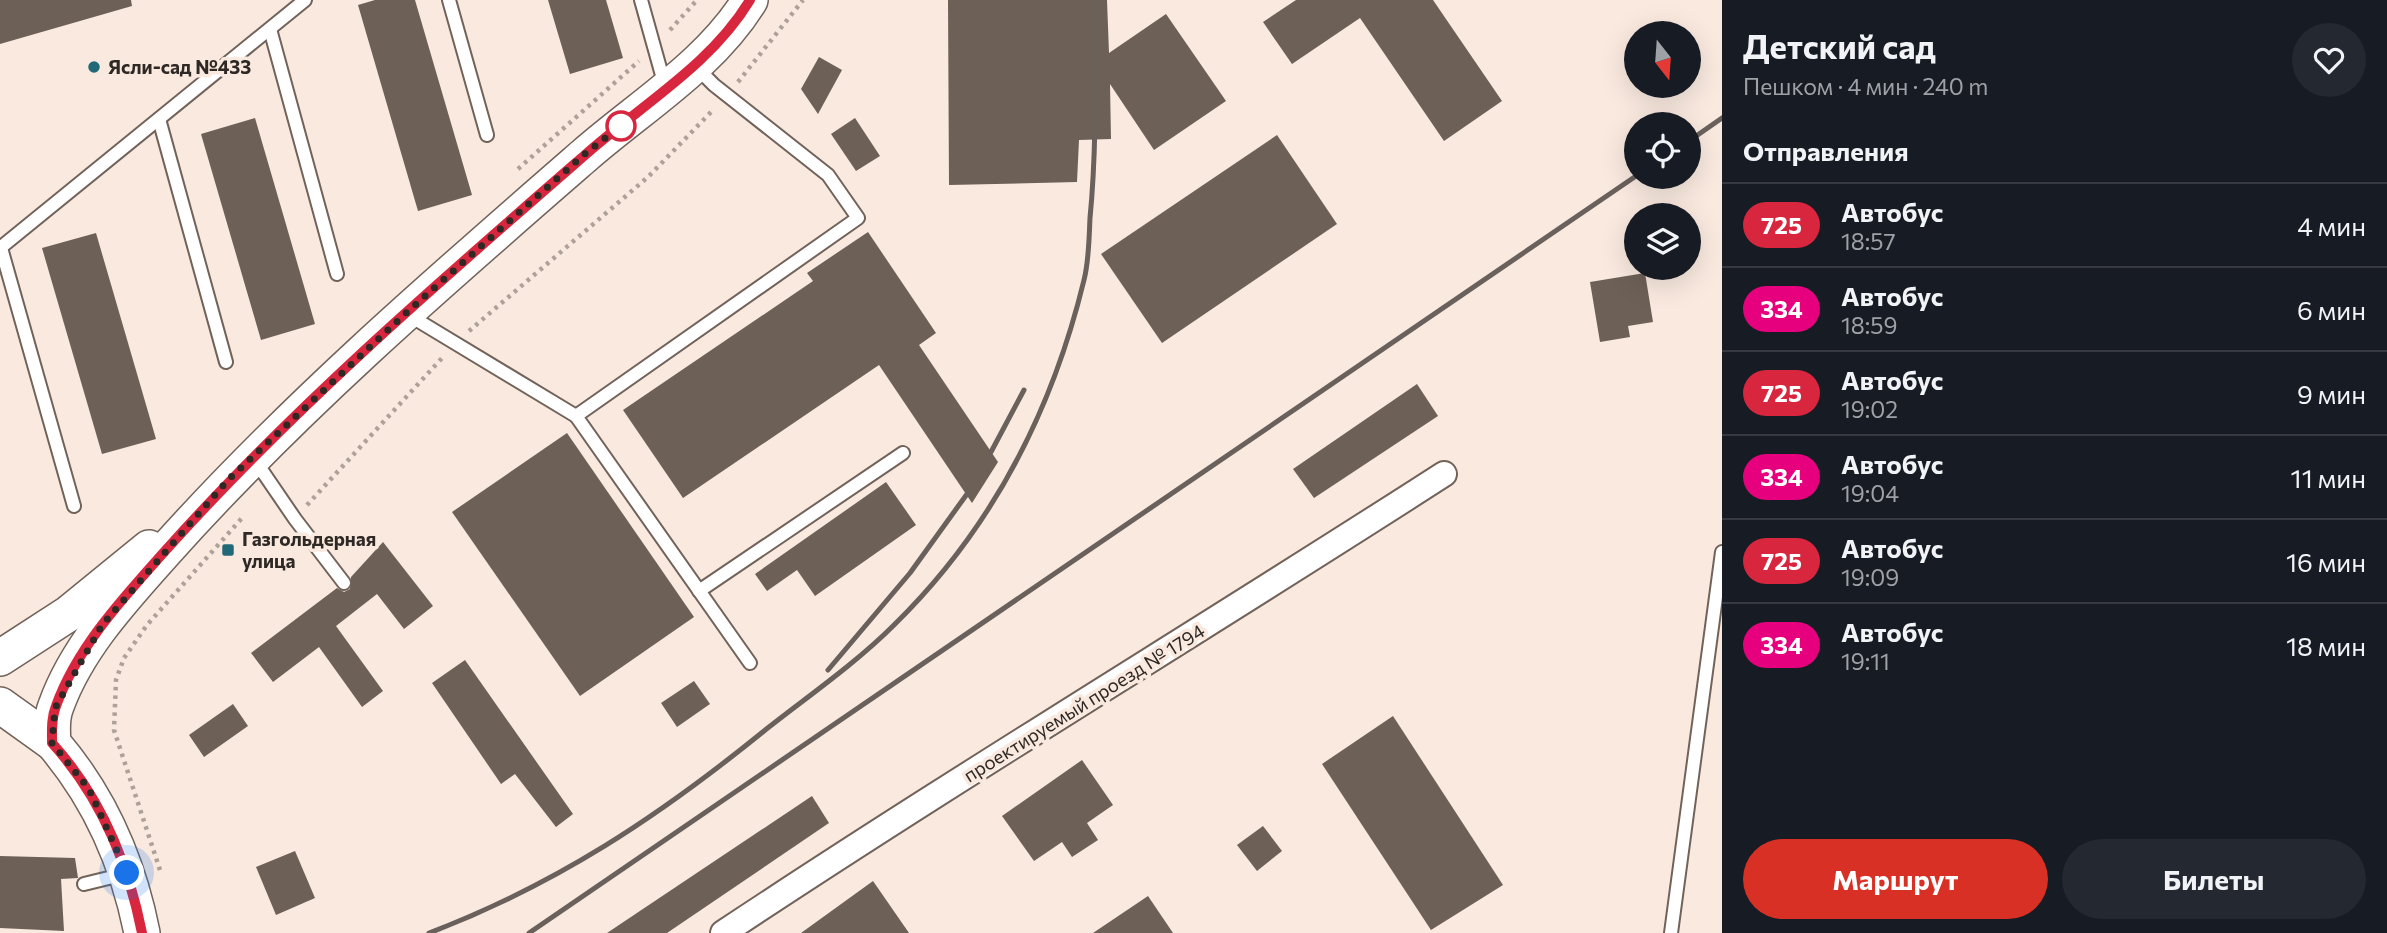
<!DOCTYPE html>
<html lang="ru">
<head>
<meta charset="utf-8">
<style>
	body { margin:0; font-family:Commissioner,sans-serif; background:#242831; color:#f1f3f6; height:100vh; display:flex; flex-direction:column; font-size:26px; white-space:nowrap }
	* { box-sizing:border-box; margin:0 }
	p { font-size:23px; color:#9ea1a6 }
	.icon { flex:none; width:38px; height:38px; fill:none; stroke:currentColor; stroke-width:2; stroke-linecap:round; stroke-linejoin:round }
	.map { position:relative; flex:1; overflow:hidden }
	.panel { display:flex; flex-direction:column; background:#171b24; width:665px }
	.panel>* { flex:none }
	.badge { padding:0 14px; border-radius:23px; font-size:24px; line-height:46px }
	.needle { width:46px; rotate:163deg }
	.tools { position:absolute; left:1624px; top:21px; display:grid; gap:14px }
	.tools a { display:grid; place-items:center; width:77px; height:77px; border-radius:50%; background:#171b24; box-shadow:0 7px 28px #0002; font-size:35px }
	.you { position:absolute; width:35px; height:35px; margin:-18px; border:5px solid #fff; border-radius:50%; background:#1a73e8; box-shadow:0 0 0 10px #1a73e833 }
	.map>.badge { position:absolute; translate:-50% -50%; box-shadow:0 0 0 4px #fff }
	h2 { padding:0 21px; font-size:26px; line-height:63px }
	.round { display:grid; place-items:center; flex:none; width:74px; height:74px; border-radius:37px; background:#242831 }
	.overview { display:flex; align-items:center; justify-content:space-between; height:119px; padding:0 21px }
	h1 { font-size:33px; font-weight:700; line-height:52px }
	.cta { display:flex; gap:14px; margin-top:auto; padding:14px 21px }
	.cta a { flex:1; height:80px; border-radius:42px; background:#d93025; color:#fff; font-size:28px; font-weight:700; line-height:80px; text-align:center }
	.cta a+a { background:#242831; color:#f1f3f6 }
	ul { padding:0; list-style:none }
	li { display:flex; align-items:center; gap:21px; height:84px; padding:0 21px; border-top:2px solid #363941 }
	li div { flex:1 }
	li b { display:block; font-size:26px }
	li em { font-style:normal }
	li .badge { min-width:77px; font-weight:700; text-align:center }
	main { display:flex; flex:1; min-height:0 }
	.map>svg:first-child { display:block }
	.building { fill:#6d6057 }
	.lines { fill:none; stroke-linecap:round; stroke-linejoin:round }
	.service-casing { stroke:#71635a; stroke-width:16 }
	.minor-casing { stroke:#71635a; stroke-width:28 }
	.secondary-casing { stroke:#71635a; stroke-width:38 }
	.path { stroke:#aea19a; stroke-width:4.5; stroke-dasharray:3.5 5; stroke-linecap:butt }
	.service { stroke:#fff; stroke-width:12 }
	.minor { stroke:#fff; stroke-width:24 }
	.secondary { stroke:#fff; stroke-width:35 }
	.rail { stroke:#6a615c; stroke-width:5 }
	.line-casing { stroke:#fff; stroke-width:16 }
	.line { stroke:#d7263d; stroke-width:10 }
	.walk { stroke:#2f2925; stroke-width:7; stroke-dasharray:0 12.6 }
	.poi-dot { fill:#226977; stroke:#f9e9df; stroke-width:2.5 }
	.stop-dot { fill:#fff; stroke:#d7263d; stroke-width:3.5 }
	.labels { text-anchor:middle; stroke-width:7; stroke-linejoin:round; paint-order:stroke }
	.poi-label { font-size:19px; font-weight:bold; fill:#2f2925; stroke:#f9e9df; text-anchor:start }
	.street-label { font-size:19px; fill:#2f2925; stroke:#f9e9df }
</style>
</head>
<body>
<main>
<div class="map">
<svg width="1722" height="933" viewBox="0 0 1722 933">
	<rect width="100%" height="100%" fill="#f9e9df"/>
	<g class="building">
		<polygon points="0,0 131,0 132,6 0,44"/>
		<polygon points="375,0 415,0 472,195 418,211 358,5"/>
		<polygon points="548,0 606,0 623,58 570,74"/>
		<polygon points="948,0 1107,0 1109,53 1166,14 1226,101 1154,150 1110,84 1111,139 1079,140 1077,182 949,185"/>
		<polygon points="1296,0 1433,0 1502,101 1444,141 1360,18 1292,64 1263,22"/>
		<polygon points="819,57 842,70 818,114 801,89"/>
		<polygon points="255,118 315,324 261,340 201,134"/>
		<polygon points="855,118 880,156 856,171 831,134"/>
		<polygon points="1277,135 1337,224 1162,343 1101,254"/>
		<polygon points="868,232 936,333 919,345 998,462 972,503 879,365 683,498 623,410 813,281 807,273"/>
		<polygon points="96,233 156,439 102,454 42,248"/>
		<polygon points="1645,273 1653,322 1628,326 1630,337 1600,342 1590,282"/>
		<polygon points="1417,384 1438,416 1314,498 1293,469"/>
		<polygon points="567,433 694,617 580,696 452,512"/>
		<polygon points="886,482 916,525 815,596 797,570 767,591 755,574"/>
		<polygon points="383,542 433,606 404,629 377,594 336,626 383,691 362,707 319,647 273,682 251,653 337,588 344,592 350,589 351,577"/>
		<polygon points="465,660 573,814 556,827 515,774 501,784 432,683"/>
		<polygon points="694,681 710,704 677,727 661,703"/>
		<polygon points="233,704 248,726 204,757 189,735"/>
		<polygon points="1393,716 1503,885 1431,930 1322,764"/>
		<polygon points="1082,760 1113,805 1087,823 1098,840 1072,857 1062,842 1034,861 1002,816"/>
		<polygon points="812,796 829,823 667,933 607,933"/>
		<polygon points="1263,826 1282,851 1257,871 1237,845"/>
		<polygon points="295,851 315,898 276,915 256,867"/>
		<polygon points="0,856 75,858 78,878 61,879 64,931 0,928"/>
		<polygon points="873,881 909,933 801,933"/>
		<polygon points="1148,896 1173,933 1093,933"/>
	</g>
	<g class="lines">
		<defs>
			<g id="service">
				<polyline points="449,0 487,135"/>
				<polyline points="641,0 665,86"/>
				<polyline points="270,29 337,274"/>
				<polyline points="696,67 714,85 828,175 858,218 576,416 750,663"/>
				<polyline points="159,119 226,362"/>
				<polyline points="0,248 305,0"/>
				<polyline points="1,248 74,506"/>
				<polyline points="407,314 576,416"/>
				<polyline points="254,459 295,519 344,583"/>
				<polyline points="699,591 903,453"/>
				<polyline points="84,884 125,874"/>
				<polyline points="1671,933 1722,552"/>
			</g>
			<path id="minor" d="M 723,933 C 961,775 1205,628 1444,474"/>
			<g id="secondary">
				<polyline points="0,658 68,614 149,548"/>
				<polyline points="0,705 53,743"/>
				<path d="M 142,933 C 128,862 100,798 53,743 C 52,731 51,718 56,706 C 77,647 124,597 165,551 C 293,408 440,281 585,155 C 641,106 710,65 750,0"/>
			</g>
		</defs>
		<use href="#service" class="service-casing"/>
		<use href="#minor" class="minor-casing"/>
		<use href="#secondary" class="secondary-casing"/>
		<g class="path">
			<polyline points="670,30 697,0"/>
			<polyline points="738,82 803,0"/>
			<polyline points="518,169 639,61"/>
			<polyline points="469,331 648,177 714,109"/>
			<polyline points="307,505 443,357"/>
			<polyline points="160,870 114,730 116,680 124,658 147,625 242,518"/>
		</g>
		<use href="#service" class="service"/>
		<use href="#minor" class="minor"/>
		<use href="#secondary" class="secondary"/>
		<g class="rail">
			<polyline points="1689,141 1722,118"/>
			<polyline points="991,452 1024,390"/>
			<polyline points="828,670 910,573 967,494"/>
			<path d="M 429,933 C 557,884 658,817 764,731 C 807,697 855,664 894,625 C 991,530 1052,412 1084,280 C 1089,261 1089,238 1090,218 C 1097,146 1095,73 1095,0"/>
			<polyline points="529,933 1636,176"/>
		</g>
	</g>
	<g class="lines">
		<defs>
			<path id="line" d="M 142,933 C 128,862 101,797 52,743 C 52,731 51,718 56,706 C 77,647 124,597 165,551 C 293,408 440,281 585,155 C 641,105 711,65 750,0"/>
		</defs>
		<use href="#line" class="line-casing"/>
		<use href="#line" class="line"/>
		<polyline class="walk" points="127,873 89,789 52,743 55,708 102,625 228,480 406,313 587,152 621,126"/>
	</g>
	<g class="poi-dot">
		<circle cx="94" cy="67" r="7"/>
		<rect x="221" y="543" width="14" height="14" rx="3.5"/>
	</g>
	<circle class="stop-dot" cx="621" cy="126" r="14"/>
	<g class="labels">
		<g class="poi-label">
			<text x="108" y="74">Ясли-сад №433</text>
			<text x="242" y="546">Газгольдерная<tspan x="242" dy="22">улица</tspan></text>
		</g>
		<g class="street-label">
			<text transform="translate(1084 703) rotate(-32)" y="7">проектируемый проезд № 1794</text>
		</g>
	</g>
</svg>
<div class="tools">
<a><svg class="needle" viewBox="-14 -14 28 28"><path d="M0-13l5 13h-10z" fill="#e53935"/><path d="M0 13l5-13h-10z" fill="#9ea1a6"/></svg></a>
<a><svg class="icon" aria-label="locate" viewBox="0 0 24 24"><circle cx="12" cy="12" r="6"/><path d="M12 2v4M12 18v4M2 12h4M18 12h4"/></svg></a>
<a><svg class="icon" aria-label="layers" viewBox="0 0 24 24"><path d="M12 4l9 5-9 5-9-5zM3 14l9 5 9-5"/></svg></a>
</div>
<div class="you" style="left:127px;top:873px"></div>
</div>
<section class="panel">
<div class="overview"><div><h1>Детский сад</h1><p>Пешком · 4 мин · 240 m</p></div><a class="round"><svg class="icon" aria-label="heart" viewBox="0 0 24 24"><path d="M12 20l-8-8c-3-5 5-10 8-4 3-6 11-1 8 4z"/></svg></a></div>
<h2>Отправления</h2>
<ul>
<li><span class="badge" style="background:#d7263d;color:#fff">725</span><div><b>Автобус</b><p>18:57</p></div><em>4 мин</em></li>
<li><span class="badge" style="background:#e6007e;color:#fff">334</span><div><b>Автобус</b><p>18:59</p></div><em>6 мин</em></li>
<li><span class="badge" style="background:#d7263d;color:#fff">725</span><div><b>Автобус</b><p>19:02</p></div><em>9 мин</em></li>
<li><span class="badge" style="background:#e6007e;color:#fff">334</span><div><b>Автобус</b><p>19:04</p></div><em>11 мин</em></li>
<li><span class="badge" style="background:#d7263d;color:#fff">725</span><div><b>Автобус</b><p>19:09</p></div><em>16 мин</em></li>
<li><span class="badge" style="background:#e6007e;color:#fff">334</span><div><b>Автобус</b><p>19:11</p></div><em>18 мин</em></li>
</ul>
<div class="cta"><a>Маршрут</a><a>Билеты</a></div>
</section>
</main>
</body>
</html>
